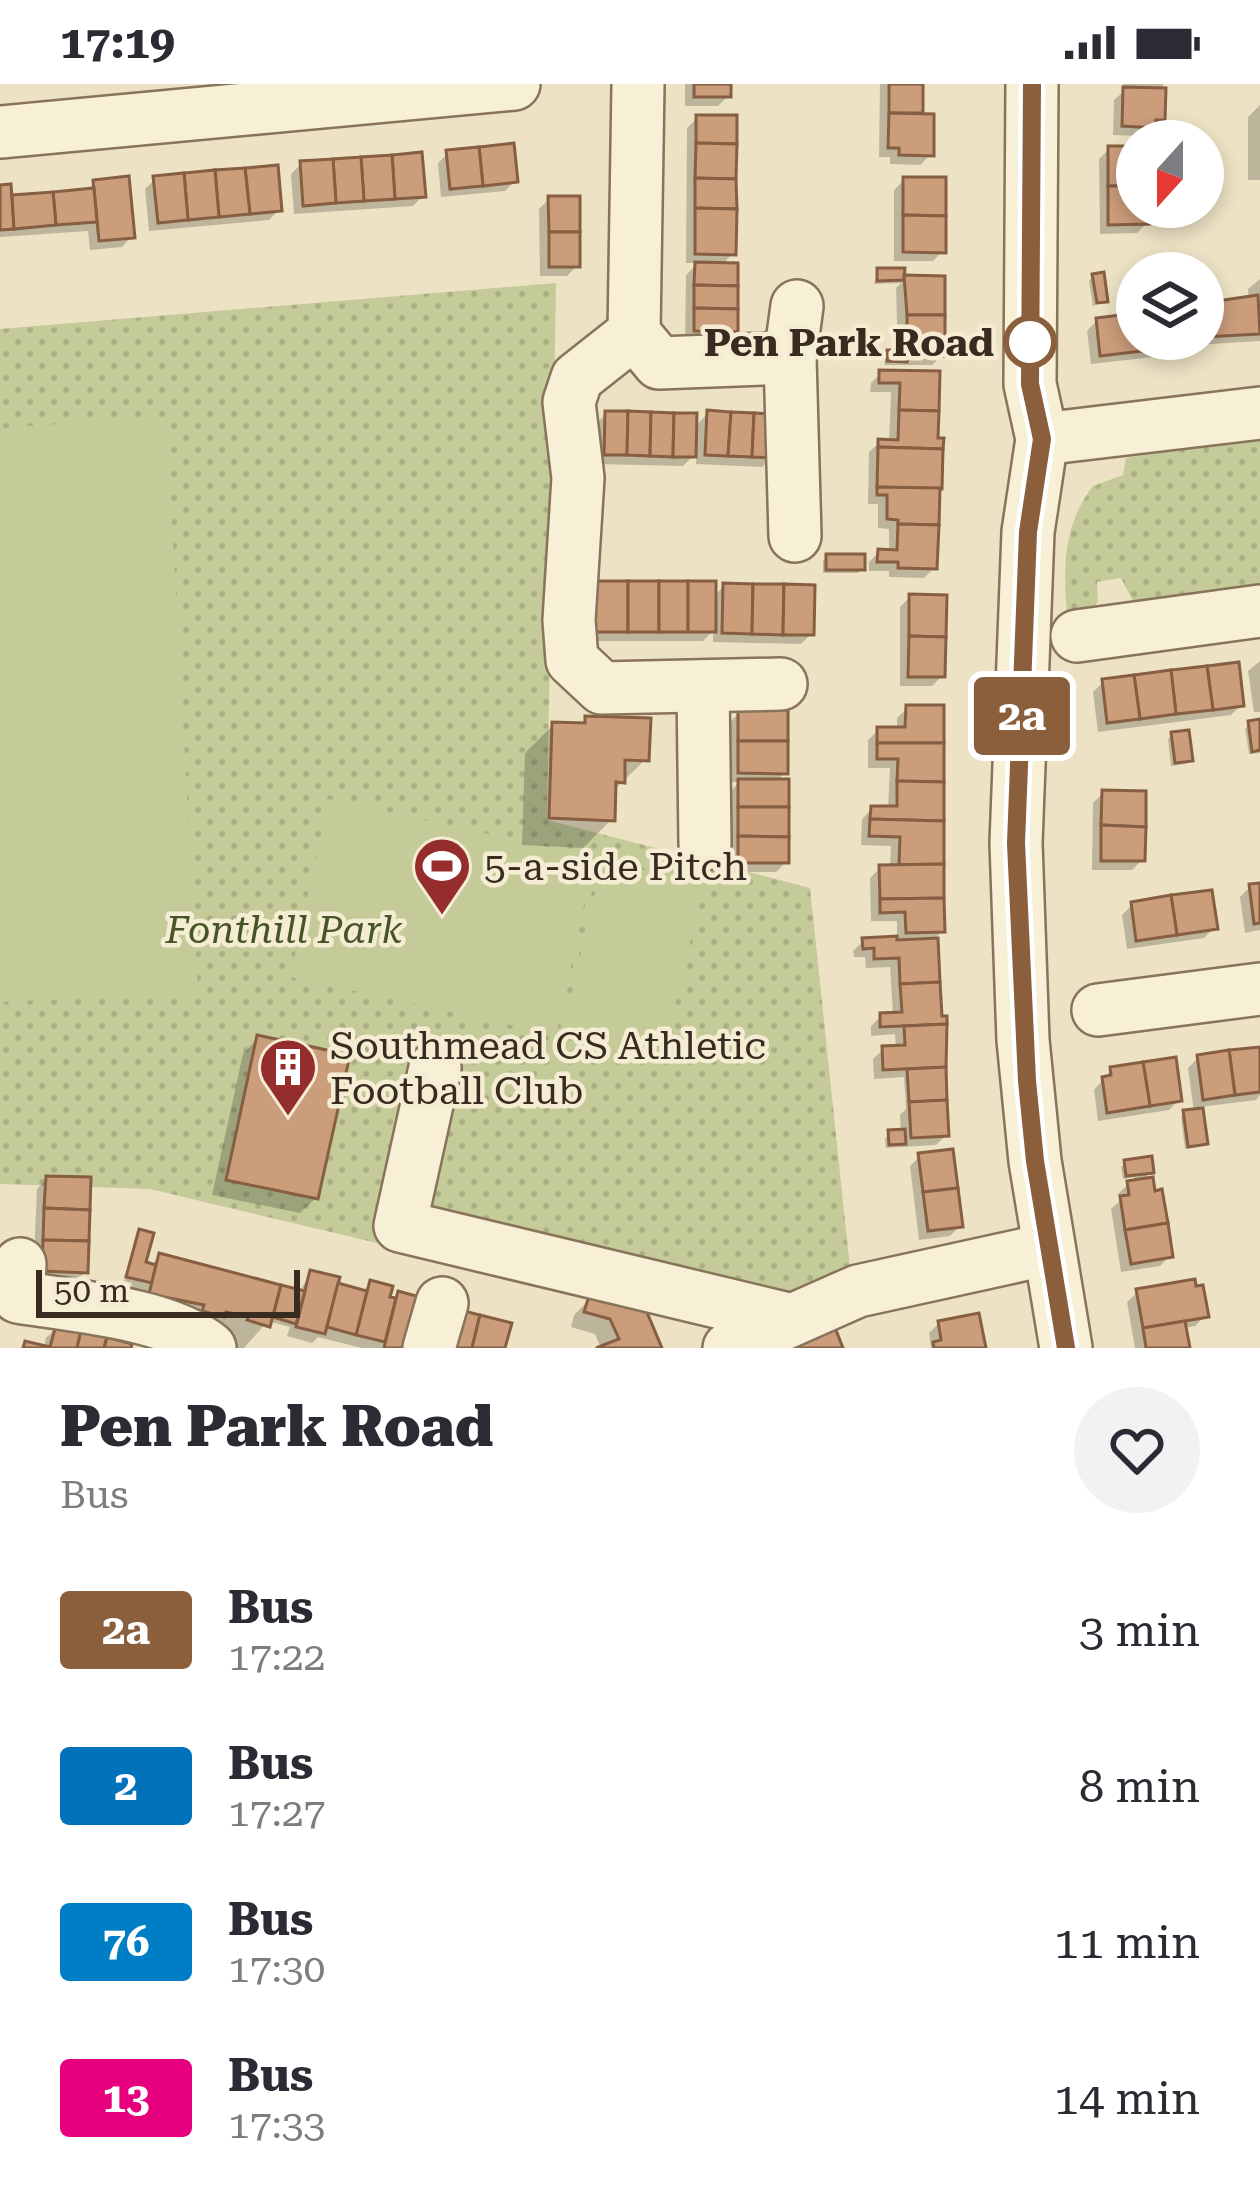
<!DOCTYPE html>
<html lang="en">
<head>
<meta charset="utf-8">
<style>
	body { margin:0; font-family:"Roboto Serif",serif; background:#f2f2f3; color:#2b2b33; height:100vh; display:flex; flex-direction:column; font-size:45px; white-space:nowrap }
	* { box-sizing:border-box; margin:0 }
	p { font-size:39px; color:#7c7c81 }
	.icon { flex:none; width:66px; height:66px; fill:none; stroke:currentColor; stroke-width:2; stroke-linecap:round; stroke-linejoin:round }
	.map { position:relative; height:1264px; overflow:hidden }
	.details { display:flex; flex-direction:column; background:#fff; flex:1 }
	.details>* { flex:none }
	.badge { padding:0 24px; border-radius:9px; font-size:42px; line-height:78px }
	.needle { width:78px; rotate:201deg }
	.buttons { position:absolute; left:1116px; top:36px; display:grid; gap:24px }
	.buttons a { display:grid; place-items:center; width:108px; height:108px; border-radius:50%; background:#fff; box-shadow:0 6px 18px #0003; font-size:60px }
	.scale { position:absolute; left:36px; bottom:30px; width:264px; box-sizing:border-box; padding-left:12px; border:6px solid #382b1f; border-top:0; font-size:33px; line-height:42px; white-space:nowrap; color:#382b1f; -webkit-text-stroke:9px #f5ecd4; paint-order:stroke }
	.map>.badge { position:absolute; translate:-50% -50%; box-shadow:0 0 0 6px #fff }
	.round { display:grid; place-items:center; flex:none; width:126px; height:126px; border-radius:63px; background:#f2f2f3 }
	.head { display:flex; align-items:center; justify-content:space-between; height:204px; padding:0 60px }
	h1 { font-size:57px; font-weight:800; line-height:90px }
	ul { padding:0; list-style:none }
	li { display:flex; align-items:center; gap:36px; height:156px; padding:0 60px }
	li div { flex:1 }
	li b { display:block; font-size:45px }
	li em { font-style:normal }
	li .badge { min-width:132px; font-weight:700; text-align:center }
	.status { display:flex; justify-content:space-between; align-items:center; height:84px; padding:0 60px; background:#fff; direction:ltr }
	.status svg { height:33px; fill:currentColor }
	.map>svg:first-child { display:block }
	.park { fill:url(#park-dots) }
	.garden { fill:#c4cb98 }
	.shadow { fill:#0003 }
	.building { fill:#cb9d7b; stroke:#865e41; stroke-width:3 }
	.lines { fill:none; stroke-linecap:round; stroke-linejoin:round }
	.minor-casing { stroke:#88735b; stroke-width:56 }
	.minor { stroke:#f8efd7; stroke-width:51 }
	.line-casing { stroke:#fff; stroke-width:27 }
	.line { stroke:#8b5e3c; stroke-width:18 }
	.stop-dot { fill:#fff; stroke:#8b5e3c; stroke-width:6 }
	.labels { text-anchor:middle; stroke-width:9; stroke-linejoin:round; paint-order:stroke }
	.stop-label { font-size:39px; font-weight:bold; fill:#382b1f; stroke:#f5ecd4; text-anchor:end }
	.poi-label { font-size:39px; fill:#382b1f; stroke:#f5ecd4; text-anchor:start }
	.park-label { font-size:39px; font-style:italic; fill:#475426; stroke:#f5ecd4 }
</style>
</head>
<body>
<div class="status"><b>17:19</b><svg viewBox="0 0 49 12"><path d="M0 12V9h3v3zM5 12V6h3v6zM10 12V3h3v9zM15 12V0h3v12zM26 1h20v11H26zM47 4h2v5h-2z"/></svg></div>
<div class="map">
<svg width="1260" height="1264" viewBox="0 0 1260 1264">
	<defs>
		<pattern id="park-dots" width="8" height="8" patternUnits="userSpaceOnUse" patternTransform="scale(3)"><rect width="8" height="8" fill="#c4cb98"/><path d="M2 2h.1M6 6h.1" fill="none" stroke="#a9ae83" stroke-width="1.8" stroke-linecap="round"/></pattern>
	</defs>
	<rect width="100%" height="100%" fill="#ede2c4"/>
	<g class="park">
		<polygon points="556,199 547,736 810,804 850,1184 730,1243 150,1105 0,1100 0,245"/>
		<path d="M 1260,352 L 1260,512 L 1134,519 L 1121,494 L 1097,498 L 1098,517 L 1091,529 L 1067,530 C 1063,483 1063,441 1093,402 L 1123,391 L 1126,374 Z"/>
	</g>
	<g class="garden">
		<polygon points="166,333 198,909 0,918 0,344"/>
		<polygon points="329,715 594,773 556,951 290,893"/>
		<polygon points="602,778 705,798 661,976 562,953"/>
	</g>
	<g class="shadow">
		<polygon points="685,0 728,0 728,12 718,22 685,22"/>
		<polygon points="880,0 920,0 920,32 931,70 920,81 890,80 890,73 879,73"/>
		<polygon points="1123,0 1163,0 1162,35 1142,52 1113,51 1114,16 1123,8"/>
		<polygon points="1260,21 1260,96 1248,96 1248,33"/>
		<polygon points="697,34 733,169 721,182 734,247 724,257 685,256 686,191 698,179 686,179 687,44"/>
		<polygon points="1109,65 1137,65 1137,123 1147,123 1147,139 1137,149 1100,150 1099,75"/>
		<polygon points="448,69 515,97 505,107 441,113 438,79"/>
		<polygon points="301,80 423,112 413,122 294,130 291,90"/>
		<polygon points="155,95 279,126 269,136 149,147 145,105"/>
		<polygon points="904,96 943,167 933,177 894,177 894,106"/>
		<polygon points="95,98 132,152 122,163 90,166 88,147 0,153 0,104 9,114 85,108"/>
		<polygon points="549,115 577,182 567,192 540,192 539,125"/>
		<polygon points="878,187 901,194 942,195 942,271 932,281 884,281 888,269 898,269 896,204 901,199 874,200"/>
		<polygon points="1093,192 1105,217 1093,222 1089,197"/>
		<polygon points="1260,195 1260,257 1195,261 1194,255 1203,255 1203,222 1249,216 1248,205"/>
		<polygon points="1137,209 1137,255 1180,255 1181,261 1171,271 1091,280 1087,247 1097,236 1127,233 1126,219"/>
		<polygon points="881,289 937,290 934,484 924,494 889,493 889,487 869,487 869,478 879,468 889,468 889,445 878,444 878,420 868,420 869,368 880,358 889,358 891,308 870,308 871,299"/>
		<polygon points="708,329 772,373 762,383 696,380 697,368 683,382 595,380 596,340 606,330 694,344"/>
		<polygon points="827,473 862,485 858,489 823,489 823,477"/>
		<polygon points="724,502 811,550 801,560 713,558 713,547 703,557 586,557 586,510 713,513"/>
		<polygon points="910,513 942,592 932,602 900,602 900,523"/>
		<polygon points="1260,577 1260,628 1254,628 1248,587"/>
		<polygon points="1103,598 1241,621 1231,631 1098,648 1093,608"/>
		<polygon points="907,624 942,847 935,854 939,935 944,940 946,1051 936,1061 886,1064 885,1054 901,1049 900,1031 906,1025 904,993 874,995 873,975 884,965 896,964 895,950 871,952 871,942 881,932 893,931 890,883 866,884 865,873 854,873 853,867 863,857 897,857 897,837 871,837 870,794 880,784 890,784 891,762 861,761 862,735 872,725 888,725 890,684 868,684 868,656 878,646 897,646 897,634"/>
		<polygon points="739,629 785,689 775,698 786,778 776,788 729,788 730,708 739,698 729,698 729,639"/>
		<polygon points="586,635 646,675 616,704 612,735 583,764 522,761 525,669 553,641 579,642"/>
		<polygon points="1260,638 1260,669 1249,670 1245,644"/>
		<polygon points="1172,651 1190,676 1185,680 1171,682 1168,655"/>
		<polygon points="1103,709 1142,776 1132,786 1092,786 1093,719"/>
		<polygon points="1260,802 1260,846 1245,849 1240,813 1250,803"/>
		<polygon points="1132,821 1214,844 1204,854 1127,865 1122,831"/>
		<polygon points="258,954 316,1114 300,1129 212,1111 243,970"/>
		<polygon points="1260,966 1260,1011 1256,1016 1200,1023 1205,1059 1185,1065 1181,1033 1194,1028 1188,984 1198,974"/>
		<polygon points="1111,986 1179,1016 1169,1026 1098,1037 1094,1006"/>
		<polygon points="920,1072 960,1142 950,1152 919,1156 910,1082"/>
		<polygon points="1126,1079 1151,1088 1141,1098 1170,1172 1160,1182 1121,1188 1111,1125 1120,1117 1118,1110 1135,1093 1123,1095 1121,1083"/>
		<polygon points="47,1095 85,1188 75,1198 33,1196 37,1105"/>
		<polygon points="140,1148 142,1180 150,1183 160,1172 299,1208 311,1189 362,1208 371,1199 393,1216 399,1211 412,1264 362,1264 318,1253 312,1259 287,1252 290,1243 268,1237 244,1264 220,1264 122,1238 132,1199 124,1197"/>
		<polygon points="1138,1208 1205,1232 1195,1242 1183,1244 1187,1264 1135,1264 1127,1218"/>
		<polygon points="590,1215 641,1222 659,1264 601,1264 595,1250 571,1243 574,1231"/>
		<polygon points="977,1232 983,1264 931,1264 929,1249 939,1239"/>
		<polygon points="56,1244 128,1262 128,1264 44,1264 46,1254"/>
	</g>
	<g class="building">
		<rect x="694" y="0" width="37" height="13"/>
		<rect x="889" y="0" width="34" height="29"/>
		<polygon points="1123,3 1166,4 1165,36 1156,36 1155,44 1122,42"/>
		<polygon points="889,29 934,30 934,72 899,71 899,64 888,64"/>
		<polygon points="696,31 737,31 737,60 696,59"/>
		<polygon points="514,59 518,98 483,102 479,63"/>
		<polygon points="696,59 737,60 736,95 695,94"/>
		<rect x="1108" y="62" width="29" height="40"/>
		<polygon points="479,63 483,102 450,105 446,66"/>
		<polygon points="422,68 426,113 395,115 392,71"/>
		<polygon points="392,71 395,115 364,117 361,73"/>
		<polygon points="361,73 364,117 336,119 333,75"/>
		<polygon points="333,75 336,119 303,122 300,77"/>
		<polygon points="278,81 282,127 250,130 245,84"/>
		<polygon points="245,84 250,130 219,133 215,86"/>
		<polygon points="215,86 219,133 188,136 184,89"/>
		<polygon points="184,89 188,136 158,139 153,92"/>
		<polygon points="129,92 135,154 99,157 93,96"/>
		<polygon points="903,93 946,93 946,132 903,131"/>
		<polygon points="695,94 736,95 737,125 695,124"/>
		<polygon points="11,100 14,145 0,146 0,101"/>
		<polygon points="1108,102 1137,102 1137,123 1150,123 1150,140 1108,141"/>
		<polygon points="94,104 97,138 56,141 53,108"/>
		<polygon points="53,108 56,141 14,145 12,111"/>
		<polygon points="548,112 580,112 580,148 549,148"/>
		<polygon points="695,124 737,125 736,171 695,170"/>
		<polygon points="903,131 946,132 946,169 903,168"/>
		<rect x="549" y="148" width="31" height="35"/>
		<polygon points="695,178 738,179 738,202 694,201"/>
		<polygon points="877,184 905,184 904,196 877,197"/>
		<polygon points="1104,188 1108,218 1097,219 1092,190"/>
		<polygon points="904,191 945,192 945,231 907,231"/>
		<polygon points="694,201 738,202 738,225 694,224"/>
		<polygon points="1258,211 1260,250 1204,253 1203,219"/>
		<polygon points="694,224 738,225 738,248 694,247"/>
		<polygon points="1137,229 1137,255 1140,255 1142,267 1100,272 1096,234"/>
		<polygon points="907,231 945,231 945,272 907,271"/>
		<polygon points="1140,255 1183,255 1184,262 1142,267"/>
		<polygon points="887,266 907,266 907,278 887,277"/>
		<polygon points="879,286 940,287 939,327 899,326 900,299 879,299"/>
		<polygon points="707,326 731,328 728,372 705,371"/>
		<polygon points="899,326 939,327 938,354 944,354 943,365 878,363 878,355 898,356"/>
		<polygon points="605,327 628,327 627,371 604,371"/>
		<polygon points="628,327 651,328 650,372 627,371"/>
		<polygon points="651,328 674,329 673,373 650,372"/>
		<polygon points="731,328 754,329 752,373 728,372"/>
		<polygon points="674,329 697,329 696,373 673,373"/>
		<polygon points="754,329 777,330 775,374 752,373"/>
		<polygon points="878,363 943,365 942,405 877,403"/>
		<polygon points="877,403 940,404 939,441 898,440 898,436 887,435 887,411 877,411"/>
		<polygon points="898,440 939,441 937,485 898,484 898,478 877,478 878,465 897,466"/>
		<rect x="826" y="470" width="39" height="16"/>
		<rect x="595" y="497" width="33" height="51"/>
		<rect x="628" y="497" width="31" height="51"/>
		<rect x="659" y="497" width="29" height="51"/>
		<rect x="688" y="497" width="28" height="51"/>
		<polygon points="723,499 753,500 752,550 722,549"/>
		<polygon points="753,500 784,500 783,551 752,550"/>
		<polygon points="784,500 815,501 814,551 783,551"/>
		<polygon points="909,510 947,511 946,553 909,552"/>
		<polygon points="909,552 946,553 945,593 908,593"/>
		<polygon points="1239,578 1244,622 1213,626 1207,582"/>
		<polygon points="1207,582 1213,626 1176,630 1171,586"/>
		<polygon points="1171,586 1176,630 1140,635 1134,591"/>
		<polygon points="1134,591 1140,635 1107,639 1102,595"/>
		<polygon points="906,621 944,621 944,659 877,659 877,643 905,643"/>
		<rect x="738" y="626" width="50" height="31"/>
		<polygon points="585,632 651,634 649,677 625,676 625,699 616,698 615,737 549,734 552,638 585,639"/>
		<polygon points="1260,635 1260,666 1252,668 1248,637"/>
		<polygon points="1189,646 1193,677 1175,679 1171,648"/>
		<polygon points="738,657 788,657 788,690 738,689"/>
		<polygon points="877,659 944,659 944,698 897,697 898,675 877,675"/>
		<rect x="738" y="695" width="51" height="28"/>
		<polygon points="897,697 944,698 944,737 870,735 871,722 897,722"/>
		<polygon points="1102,706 1146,707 1146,743 1101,741"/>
		<polygon points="738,723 789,723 789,753 738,752"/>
		<polygon points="870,735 944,737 944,780 899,781 900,753 869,752"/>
		<polygon points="1101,741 1146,743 1145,777 1101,777"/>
		<polygon points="738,752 789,753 789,779 738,779"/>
		<polygon points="944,780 944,814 880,815 879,781"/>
		<polygon points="1260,799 1260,839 1254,840 1249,800"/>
		<polygon points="1212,806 1218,845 1177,851 1171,811"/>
		<polygon points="1171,811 1177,851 1136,857 1131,818"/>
		<polygon points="944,814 945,848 906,849 905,828 880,829 880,815"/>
		<polygon points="897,852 897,856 938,854 940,898 900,900 899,874 874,875 874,864 863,865 862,854"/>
		<polygon points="940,898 942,932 947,932 947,940 880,943 880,929 902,928 900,900"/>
		<polygon points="947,940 946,983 883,986 882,962 905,961 904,942"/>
		<polygon points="257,951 350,971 318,1115 226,1096"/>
		<polygon points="1260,963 1260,1008 1235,1011 1229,966"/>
		<polygon points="1229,966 1235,1011 1203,1016 1197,971"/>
		<polygon points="1176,973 1182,1017 1150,1022 1143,978"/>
		<polygon points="1143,978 1150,1022 1107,1029 1102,993 1111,991 1110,983"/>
		<polygon points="946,983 947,1016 909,1018 907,985"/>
		<polygon points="947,1016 949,1052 911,1054 909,1018"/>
		<polygon points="1203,1024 1208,1060 1188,1063 1183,1026"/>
		<polygon points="905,1045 906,1060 889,1061 888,1046"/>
		<polygon points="953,1065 958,1104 923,1108 918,1069"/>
		<polygon points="1152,1072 1154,1089 1126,1092 1124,1076"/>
		<polygon points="46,1092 91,1093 90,1126 44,1124"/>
		<polygon points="1153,1093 1155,1107 1162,1105 1168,1139 1125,1146 1120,1112 1129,1111 1127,1097"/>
		<polygon points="958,1104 963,1143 928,1147 923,1108"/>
		<polygon points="44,1124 90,1126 89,1157 43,1156"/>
		<polygon points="1168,1139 1173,1173 1131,1180 1125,1146"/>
		<polygon points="139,1145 154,1149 146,1178 156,1181 152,1199 126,1193"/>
		<polygon points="43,1156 89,1157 88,1189 42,1187"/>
		<polygon points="159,1169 281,1201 270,1243 247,1236 248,1233 226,1228 224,1233 202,1227 204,1221 149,1210"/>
		<polygon points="310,1186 340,1193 325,1250 296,1243"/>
		<polygon points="1195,1195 1196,1202 1203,1201 1209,1233 1143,1244 1136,1205"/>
		<polygon points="370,1196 393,1202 390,1213 396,1214 385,1258 356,1251"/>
		<polygon points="338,1199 367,1207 356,1251 327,1243"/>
		<polygon points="281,1201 305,1207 296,1240 273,1233"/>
		<polygon points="398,1207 427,1215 415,1264 384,1264"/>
		<polygon points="589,1212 643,1219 662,1264 596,1264 619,1255 610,1235 584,1228"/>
		<polygon points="449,1223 480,1231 472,1264 439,1264"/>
		<polygon points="979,1229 986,1264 934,1264 933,1258 941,1256 938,1237"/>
		<polygon points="480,1231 512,1239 505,1264 472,1264"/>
		<polygon points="1185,1237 1190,1264 1146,1264 1143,1244"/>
		<polygon points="56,1241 81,1247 77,1264 23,1264 25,1257 50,1263"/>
		<polygon points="834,1241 843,1264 793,1264 791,1259"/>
		<polygon points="81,1247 107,1253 104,1264 77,1264"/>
		<polygon points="107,1253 132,1260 131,1264 104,1264"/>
	</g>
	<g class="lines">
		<defs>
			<g id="minor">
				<polyline points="638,0 634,249 659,279 790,274"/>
				<polyline points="1032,0 1030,300 1042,355 1028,448 1016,759 1023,956 1035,1077 1066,1264"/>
				<polyline points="0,48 514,0"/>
				<polyline points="634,249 577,294 569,318 578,394 569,536 572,576 602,604 781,600"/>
				<polyline points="1042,355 1260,329"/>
				<polyline points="795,452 790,274 797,222"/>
				<polyline points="1077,552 1260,527"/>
				<polyline points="703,602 705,760"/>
				<polyline points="1098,926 1260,905"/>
				<polyline points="435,984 400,1142 792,1236"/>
				<path d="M 20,1180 L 18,1213 C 73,1222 167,1229 210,1264"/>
				<polyline points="429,1264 442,1219"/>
				<polyline points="729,1264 858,1207 1049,1165"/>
			</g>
		</defs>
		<use href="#minor" class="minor-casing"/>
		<use href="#minor" class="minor"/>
	</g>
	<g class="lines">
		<defs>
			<polyline id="line" points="1032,0 1030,300 1042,355 1028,448 1016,759 1027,997 1035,1077 1066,1264"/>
		</defs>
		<use href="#line" class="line-casing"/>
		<use href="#line" class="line"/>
	</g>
	<defs>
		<symbol id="stadium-pin" viewBox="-11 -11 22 30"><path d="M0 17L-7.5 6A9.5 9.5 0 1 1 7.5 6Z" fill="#952d2c" stroke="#f5ecd4"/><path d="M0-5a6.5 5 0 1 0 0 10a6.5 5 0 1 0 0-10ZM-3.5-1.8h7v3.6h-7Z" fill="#fff"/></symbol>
		<symbol id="building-pin" viewBox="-11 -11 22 30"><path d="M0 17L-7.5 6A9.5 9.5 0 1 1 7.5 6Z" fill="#952d2c" stroke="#f5ecd4"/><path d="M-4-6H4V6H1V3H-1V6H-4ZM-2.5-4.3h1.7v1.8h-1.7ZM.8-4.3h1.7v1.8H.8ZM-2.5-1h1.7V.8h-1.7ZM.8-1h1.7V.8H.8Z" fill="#fff"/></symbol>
	</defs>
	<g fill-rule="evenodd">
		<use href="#stadium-pin" x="409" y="749" width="66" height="90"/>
		<use href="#building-pin" x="255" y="950" width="66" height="90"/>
	</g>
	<circle class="stop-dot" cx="1030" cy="258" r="24"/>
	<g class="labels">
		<g class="stop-label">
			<text x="994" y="272">Pen Park Road</text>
		</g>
		<g class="poi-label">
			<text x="484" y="796">5-a-side Pitch</text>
			<text x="330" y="975">Southmead CS Athletic<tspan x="330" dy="45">Football Club</tspan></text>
		</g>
		<g class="park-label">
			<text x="284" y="859">Fonthill Park</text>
		</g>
	</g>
</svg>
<div class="buttons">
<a><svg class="needle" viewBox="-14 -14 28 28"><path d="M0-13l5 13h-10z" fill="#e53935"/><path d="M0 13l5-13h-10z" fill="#7c7c81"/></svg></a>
<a><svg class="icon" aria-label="layers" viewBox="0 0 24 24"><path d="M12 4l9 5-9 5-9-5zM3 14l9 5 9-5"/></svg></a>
</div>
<div class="scale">50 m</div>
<b class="badge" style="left:1022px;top:632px;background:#8b5e3c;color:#fff">2a</b>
</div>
<section class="details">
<div class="head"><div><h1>Pen Park Road</h1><p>Bus</p></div><a class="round"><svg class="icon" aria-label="heart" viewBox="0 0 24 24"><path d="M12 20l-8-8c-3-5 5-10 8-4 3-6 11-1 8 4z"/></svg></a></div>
<ul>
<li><span class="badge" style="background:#8b5e3c;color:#fff">2a</span><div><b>Bus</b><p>17:22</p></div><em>3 min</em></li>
<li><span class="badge" style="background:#0072bc;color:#fff">2</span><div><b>Bus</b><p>17:27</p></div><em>8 min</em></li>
<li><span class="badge" style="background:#007ec5;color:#fff">76</span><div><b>Bus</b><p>17:30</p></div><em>11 min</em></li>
<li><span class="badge" style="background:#e6007e;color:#fff">13</span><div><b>Bus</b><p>17:33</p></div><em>14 min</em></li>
</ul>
</section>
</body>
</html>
